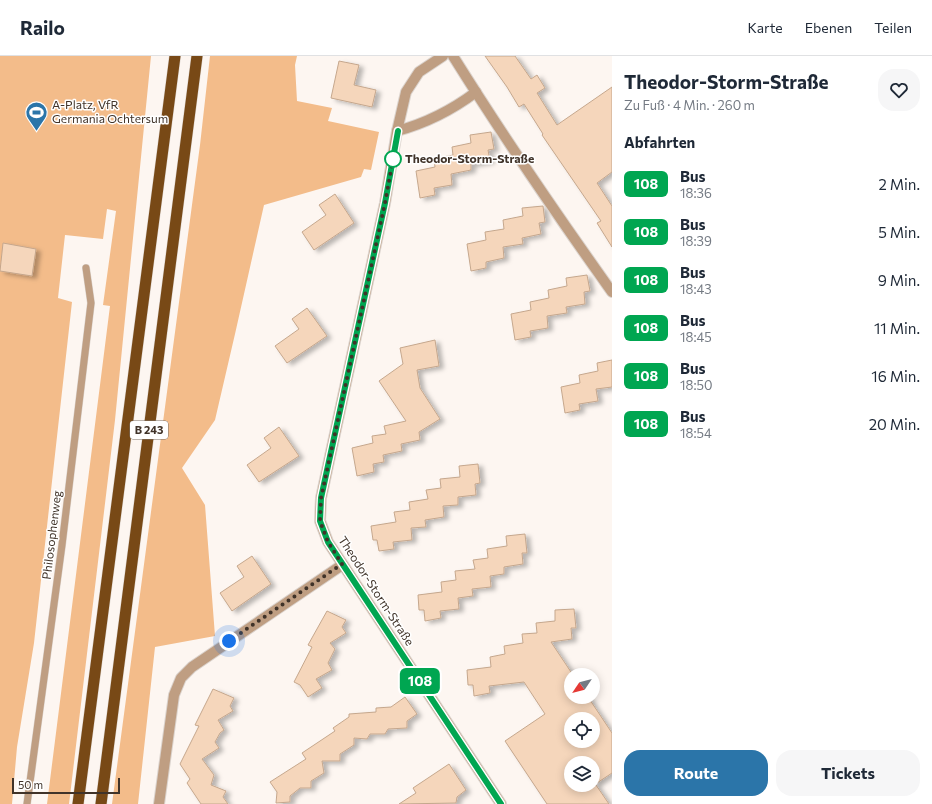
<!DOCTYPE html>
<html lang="de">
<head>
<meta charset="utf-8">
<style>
	body { margin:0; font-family:Commissioner,sans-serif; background:#f6f6f7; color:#1f2937; height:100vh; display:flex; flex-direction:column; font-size:15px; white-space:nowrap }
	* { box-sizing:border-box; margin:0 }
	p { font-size:13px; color:#747a83 }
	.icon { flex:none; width:22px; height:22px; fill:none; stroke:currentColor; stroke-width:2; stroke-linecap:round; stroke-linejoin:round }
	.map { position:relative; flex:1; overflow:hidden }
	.sheet { display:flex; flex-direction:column; background:#fff; width:320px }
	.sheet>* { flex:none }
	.badge { padding:0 8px; border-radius:6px; font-size:14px; line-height:26px }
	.needle { width:26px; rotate:235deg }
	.buttons { position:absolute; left:564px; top:612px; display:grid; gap:8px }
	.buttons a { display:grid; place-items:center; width:36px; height:36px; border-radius:50%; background:#fff; box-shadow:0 2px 10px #0003; font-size:20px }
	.scale { position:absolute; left:12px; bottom:10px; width:108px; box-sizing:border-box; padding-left:4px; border:2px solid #403329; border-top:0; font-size:11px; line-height:14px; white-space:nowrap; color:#403329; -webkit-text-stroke:3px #fff; paint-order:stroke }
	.you { position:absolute; width:20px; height:20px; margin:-10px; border:3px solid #fff; border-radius:50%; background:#1a73e8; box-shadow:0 0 0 6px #1a73e833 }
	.map>.badge { position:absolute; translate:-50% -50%; box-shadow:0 0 0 2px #fff }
	h2 { padding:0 12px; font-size:15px; line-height:36px }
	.round { display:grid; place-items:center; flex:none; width:42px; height:42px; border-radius:16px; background:#f6f6f7 }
	.overview { display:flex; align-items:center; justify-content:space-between; height:68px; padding:0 12px }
	h1 { font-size:19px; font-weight:700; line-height:30px }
	.cta { display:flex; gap:8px; margin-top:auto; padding:8px 12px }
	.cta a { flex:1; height:46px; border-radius:16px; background:#2b75a9; color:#fff; font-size:16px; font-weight:700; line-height:46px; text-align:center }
	.cta a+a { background:#f6f6f7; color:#1f2937 }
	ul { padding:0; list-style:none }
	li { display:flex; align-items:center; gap:12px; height:48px; padding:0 12px }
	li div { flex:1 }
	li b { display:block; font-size:15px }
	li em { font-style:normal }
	li .badge { min-width:44px; font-weight:700; text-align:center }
	header { display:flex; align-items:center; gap:24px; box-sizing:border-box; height:56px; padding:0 20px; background:#fff; border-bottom:1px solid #e0e1e3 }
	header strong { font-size:19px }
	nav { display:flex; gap:22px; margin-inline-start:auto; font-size:14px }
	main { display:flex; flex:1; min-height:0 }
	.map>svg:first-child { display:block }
	.green { fill:#f3bc8a }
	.building { fill:#f5d6bb; stroke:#c5a78d; fill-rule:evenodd; filter:url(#shadow) }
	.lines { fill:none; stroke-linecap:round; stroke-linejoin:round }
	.service-casing { stroke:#dbd3cd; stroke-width:8 }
	.minor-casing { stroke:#dbd3cd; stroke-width:12 }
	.trunk-casing { stroke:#dbd3cd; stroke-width:12 }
	.service { stroke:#bf9e82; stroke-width:7 }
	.minor { stroke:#bf9e82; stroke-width:10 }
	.trunk { stroke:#784916; stroke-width:11 }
	.line-casing { stroke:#fff; stroke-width:9 }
	.line { stroke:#00a651; stroke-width:6 }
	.walk { stroke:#403329; stroke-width:4; stroke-dasharray:0 7.2 }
	.stop-dot { fill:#fff; stroke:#00a651; stroke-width:2 }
	.labels { text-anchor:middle; stroke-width:3; stroke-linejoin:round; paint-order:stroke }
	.shield { fill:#fff; stroke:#797069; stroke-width:1 }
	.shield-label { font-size:11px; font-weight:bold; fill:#403329 }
	.poi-label { font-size:12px; fill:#403329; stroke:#fff; text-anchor:start }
	.stop-label { font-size:12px; font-weight:bold; fill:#403329; stroke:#fff; text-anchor:start }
	.street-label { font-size:12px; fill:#403329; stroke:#fff }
</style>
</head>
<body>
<header>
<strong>Railo</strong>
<nav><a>Karte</a><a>Ebenen</a><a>Teilen</a></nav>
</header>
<main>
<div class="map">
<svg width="612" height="748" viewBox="0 0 612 748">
	<defs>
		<filter id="shadow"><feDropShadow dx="4.5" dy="2.5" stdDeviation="2" flood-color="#0004"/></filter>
	</defs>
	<rect width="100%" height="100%" fill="#fdf6f1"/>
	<g class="green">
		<polygon points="0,0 151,0 115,364 69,748 47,748 110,250 103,249 116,155 107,153 103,183 65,179 58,242 72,246 34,587 17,691 12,748 0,748"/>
		<polygon points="210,0 297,0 295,9 297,45 332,52 328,65 379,76 371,114 364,113 361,121 264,149 235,278 215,364 182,412 205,449 215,580 155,591 138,748 112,748 200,89"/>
	</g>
	<g class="building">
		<polygon points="485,0 515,0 531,23 537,19 545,32 537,37 557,69 612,31 612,116 597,127 612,150 612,191 597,167 601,165 542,79 543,78 524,48 519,51 507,31"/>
		<polygon points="339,5 359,9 354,29 376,34 372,51 331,42"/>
		<polygon points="491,76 494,93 488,94 490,105 471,108 471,114 451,118 452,129 434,132 435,139 420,142 416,115 435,111 434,103 453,99 452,91 471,87 470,79"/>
		<polygon points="335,138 354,167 314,194 302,176 326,159 319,149"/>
		<polygon points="543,150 545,166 539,167 541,178 522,182 523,188 503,191 504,202 486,206 486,212 471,215 467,188 486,184 485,176 504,173 503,164 523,160 522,152"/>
		<polygon points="3,187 36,193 32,220 0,215"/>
		<polygon points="587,219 590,235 584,236 585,248 566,251 567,257 547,260 548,272 530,275 531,281 515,284 511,258 531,254 530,246 549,242 548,234 567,230 566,222"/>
		<polygon points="307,252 327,280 287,307 275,290 299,273 292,263"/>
		<polygon points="435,284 439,310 417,314 420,332 440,363 419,376 420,384 401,388 402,395 383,399 384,406 373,408 374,416 357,420 352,392 373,387 372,380 386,378 384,370 406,365 379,325 403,308 400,292"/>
		<polygon points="612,304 612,331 596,333 598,345 579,348 580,354 565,357 561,331 580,327 579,319 598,315 597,307"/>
		<polygon points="279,371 299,400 259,426 247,409 271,392 264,382"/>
		<polygon points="478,408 480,427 475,428 476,439 458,441 458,449 443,450 444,461 425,464 426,471 411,472 412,484 393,486 394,493 379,495 377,484 373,484 371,470 396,466 394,456 410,454 409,446 428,443 426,434 441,432 440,423 460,421 459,410"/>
		<polygon points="525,478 527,497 522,497 523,508 504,511 504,518 490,520 491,531 472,533 473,540 458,542 459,553 440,555 441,562 425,565 424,554 419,554 418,539 442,536 441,526 456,524 455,515 475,513 473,504 488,502 487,493 507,490 506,480"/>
		<polygon points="252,500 271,528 232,555 220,537 244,521 237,510"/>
		<path d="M 574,553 L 576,572 L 571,572 L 572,583 L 551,586 L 571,616 L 571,641 L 588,641 L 612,677 L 612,717 L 594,729 L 596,729 L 609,748 L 547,748 L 505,685 L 545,658 L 524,626 L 489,630 L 490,637 L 474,640 L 473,629 L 468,629 L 467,614 L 491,611 L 490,601 L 505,598 L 504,590 L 523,587 L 522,578 L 537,577 L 536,567 L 555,565 L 555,554 ZM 571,663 L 593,663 L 593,685 L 571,685 ZM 571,707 L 593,707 L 593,729 L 571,729 Z"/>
		<polygon points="327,555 346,564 342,571 346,577 330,587 335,593 328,607 332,614 316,623 322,632 308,641 300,629 294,626 312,591 308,589"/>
		<polygon points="213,633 234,642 230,650 233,655 218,664 224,674 220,677 215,686 219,692 202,703 214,719 211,729 226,735 223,741 228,748 201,748 187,727 190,723 180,708 199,670 195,669"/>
		<polygon points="405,641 417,658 407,665 407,672 388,673 385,678 370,678 367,683 354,682 354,689 340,698 340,705 322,705 324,717 311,725 311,732 300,732 290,740 290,746 276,747 277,736 270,726 306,703 302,697 335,675 333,672 349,661 349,658 376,656 376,652 391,651"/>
		<polygon points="449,708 466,734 457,741 456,747 399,748 416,737 413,732"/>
	</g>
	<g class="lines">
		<defs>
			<polyline id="service" points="27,748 62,489 91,247 86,212"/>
			<g id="minor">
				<polyline points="443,0 419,16 406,36 397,75 385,147 321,442 320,465 328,486 501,748"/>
				<path d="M 453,0 C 503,80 557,159 612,236"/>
				<path d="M 397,75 C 427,67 452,54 476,36"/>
				<polyline points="159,748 174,639 181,622 192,611 342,509"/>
			</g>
			<g id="trunk">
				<polyline points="78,748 175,0"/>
				<polyline points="101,748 197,0"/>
			</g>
		</defs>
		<use href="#service" class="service-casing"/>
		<use href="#minor" class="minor-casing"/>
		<use href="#trunk" class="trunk-casing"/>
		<use href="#service" class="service"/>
		<use href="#minor" class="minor"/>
		<use href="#trunk" class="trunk"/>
	</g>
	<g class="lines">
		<defs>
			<polyline id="line" points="398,75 385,147 321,442 320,465 328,486 501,748"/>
		</defs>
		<use href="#line" class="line-casing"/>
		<use href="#line" class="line"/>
		<polyline class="walk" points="229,585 342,508 328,486 320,465 321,442 385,147 393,103"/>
	</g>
	<defs>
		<symbol id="stadium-pin" viewBox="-11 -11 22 30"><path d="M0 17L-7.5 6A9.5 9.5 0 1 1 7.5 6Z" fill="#2b75a9" stroke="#fff"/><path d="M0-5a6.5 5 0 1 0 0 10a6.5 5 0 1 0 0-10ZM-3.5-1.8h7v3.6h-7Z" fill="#fff"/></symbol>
	</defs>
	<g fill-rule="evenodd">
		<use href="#stadium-pin" x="24" y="44" width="25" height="34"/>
	</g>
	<circle class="stop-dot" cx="393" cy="103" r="8"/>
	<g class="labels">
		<rect class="shield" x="130" y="365" width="38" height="18" rx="3"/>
		<g class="shield-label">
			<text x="149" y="378">B 243</text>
		</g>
		<g class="poi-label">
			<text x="52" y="53">A-Platz, VfR<tspan x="52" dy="14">Germania Ochtersum</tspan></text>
		</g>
		<g class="stop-label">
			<text x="405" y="107">Theodor-Storm-Straße</text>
		</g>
		<g class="street-label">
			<text transform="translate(52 479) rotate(-83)" y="4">Philosophenweg</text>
			<text transform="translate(376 535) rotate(57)" y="4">Theodor-Storm-Straße</text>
		</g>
	</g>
</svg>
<div class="buttons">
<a><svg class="needle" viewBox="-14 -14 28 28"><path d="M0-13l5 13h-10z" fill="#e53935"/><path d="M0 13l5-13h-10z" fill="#747a83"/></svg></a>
<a><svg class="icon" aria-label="locate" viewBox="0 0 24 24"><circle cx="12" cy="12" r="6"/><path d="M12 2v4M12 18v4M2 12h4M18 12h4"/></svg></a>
<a><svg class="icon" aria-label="layers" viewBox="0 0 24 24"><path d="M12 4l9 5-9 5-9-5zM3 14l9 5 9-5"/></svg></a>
</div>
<div class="scale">50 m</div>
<div class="you" style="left:229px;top:585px"></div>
<b class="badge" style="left:420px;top:625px;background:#00a651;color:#fff">108</b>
</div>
<section class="sheet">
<div class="overview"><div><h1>Theodor-Storm-Straße</h1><p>Zu Fuß · 4 Min. · 260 m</p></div><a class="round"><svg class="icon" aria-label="heart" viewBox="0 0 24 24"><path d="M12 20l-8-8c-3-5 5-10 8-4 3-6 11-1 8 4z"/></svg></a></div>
<h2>Abfahrten</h2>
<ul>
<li><span class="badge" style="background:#00a651;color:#fff">108</span><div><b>Bus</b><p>18:36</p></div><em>2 Min.</em></li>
<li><span class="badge" style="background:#00a651;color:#fff">108</span><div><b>Bus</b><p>18:39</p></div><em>5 Min.</em></li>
<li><span class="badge" style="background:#00a651;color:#fff">108</span><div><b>Bus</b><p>18:43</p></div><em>9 Min.</em></li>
<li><span class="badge" style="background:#00a651;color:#fff">108</span><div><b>Bus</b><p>18:45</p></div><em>11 Min.</em></li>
<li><span class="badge" style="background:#00a651;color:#fff">108</span><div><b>Bus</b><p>18:50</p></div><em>16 Min.</em></li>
<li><span class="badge" style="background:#00a651;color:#fff">108</span><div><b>Bus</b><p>18:54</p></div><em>20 Min.</em></li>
</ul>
<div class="cta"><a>Route</a><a>Tickets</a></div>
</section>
</main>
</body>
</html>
